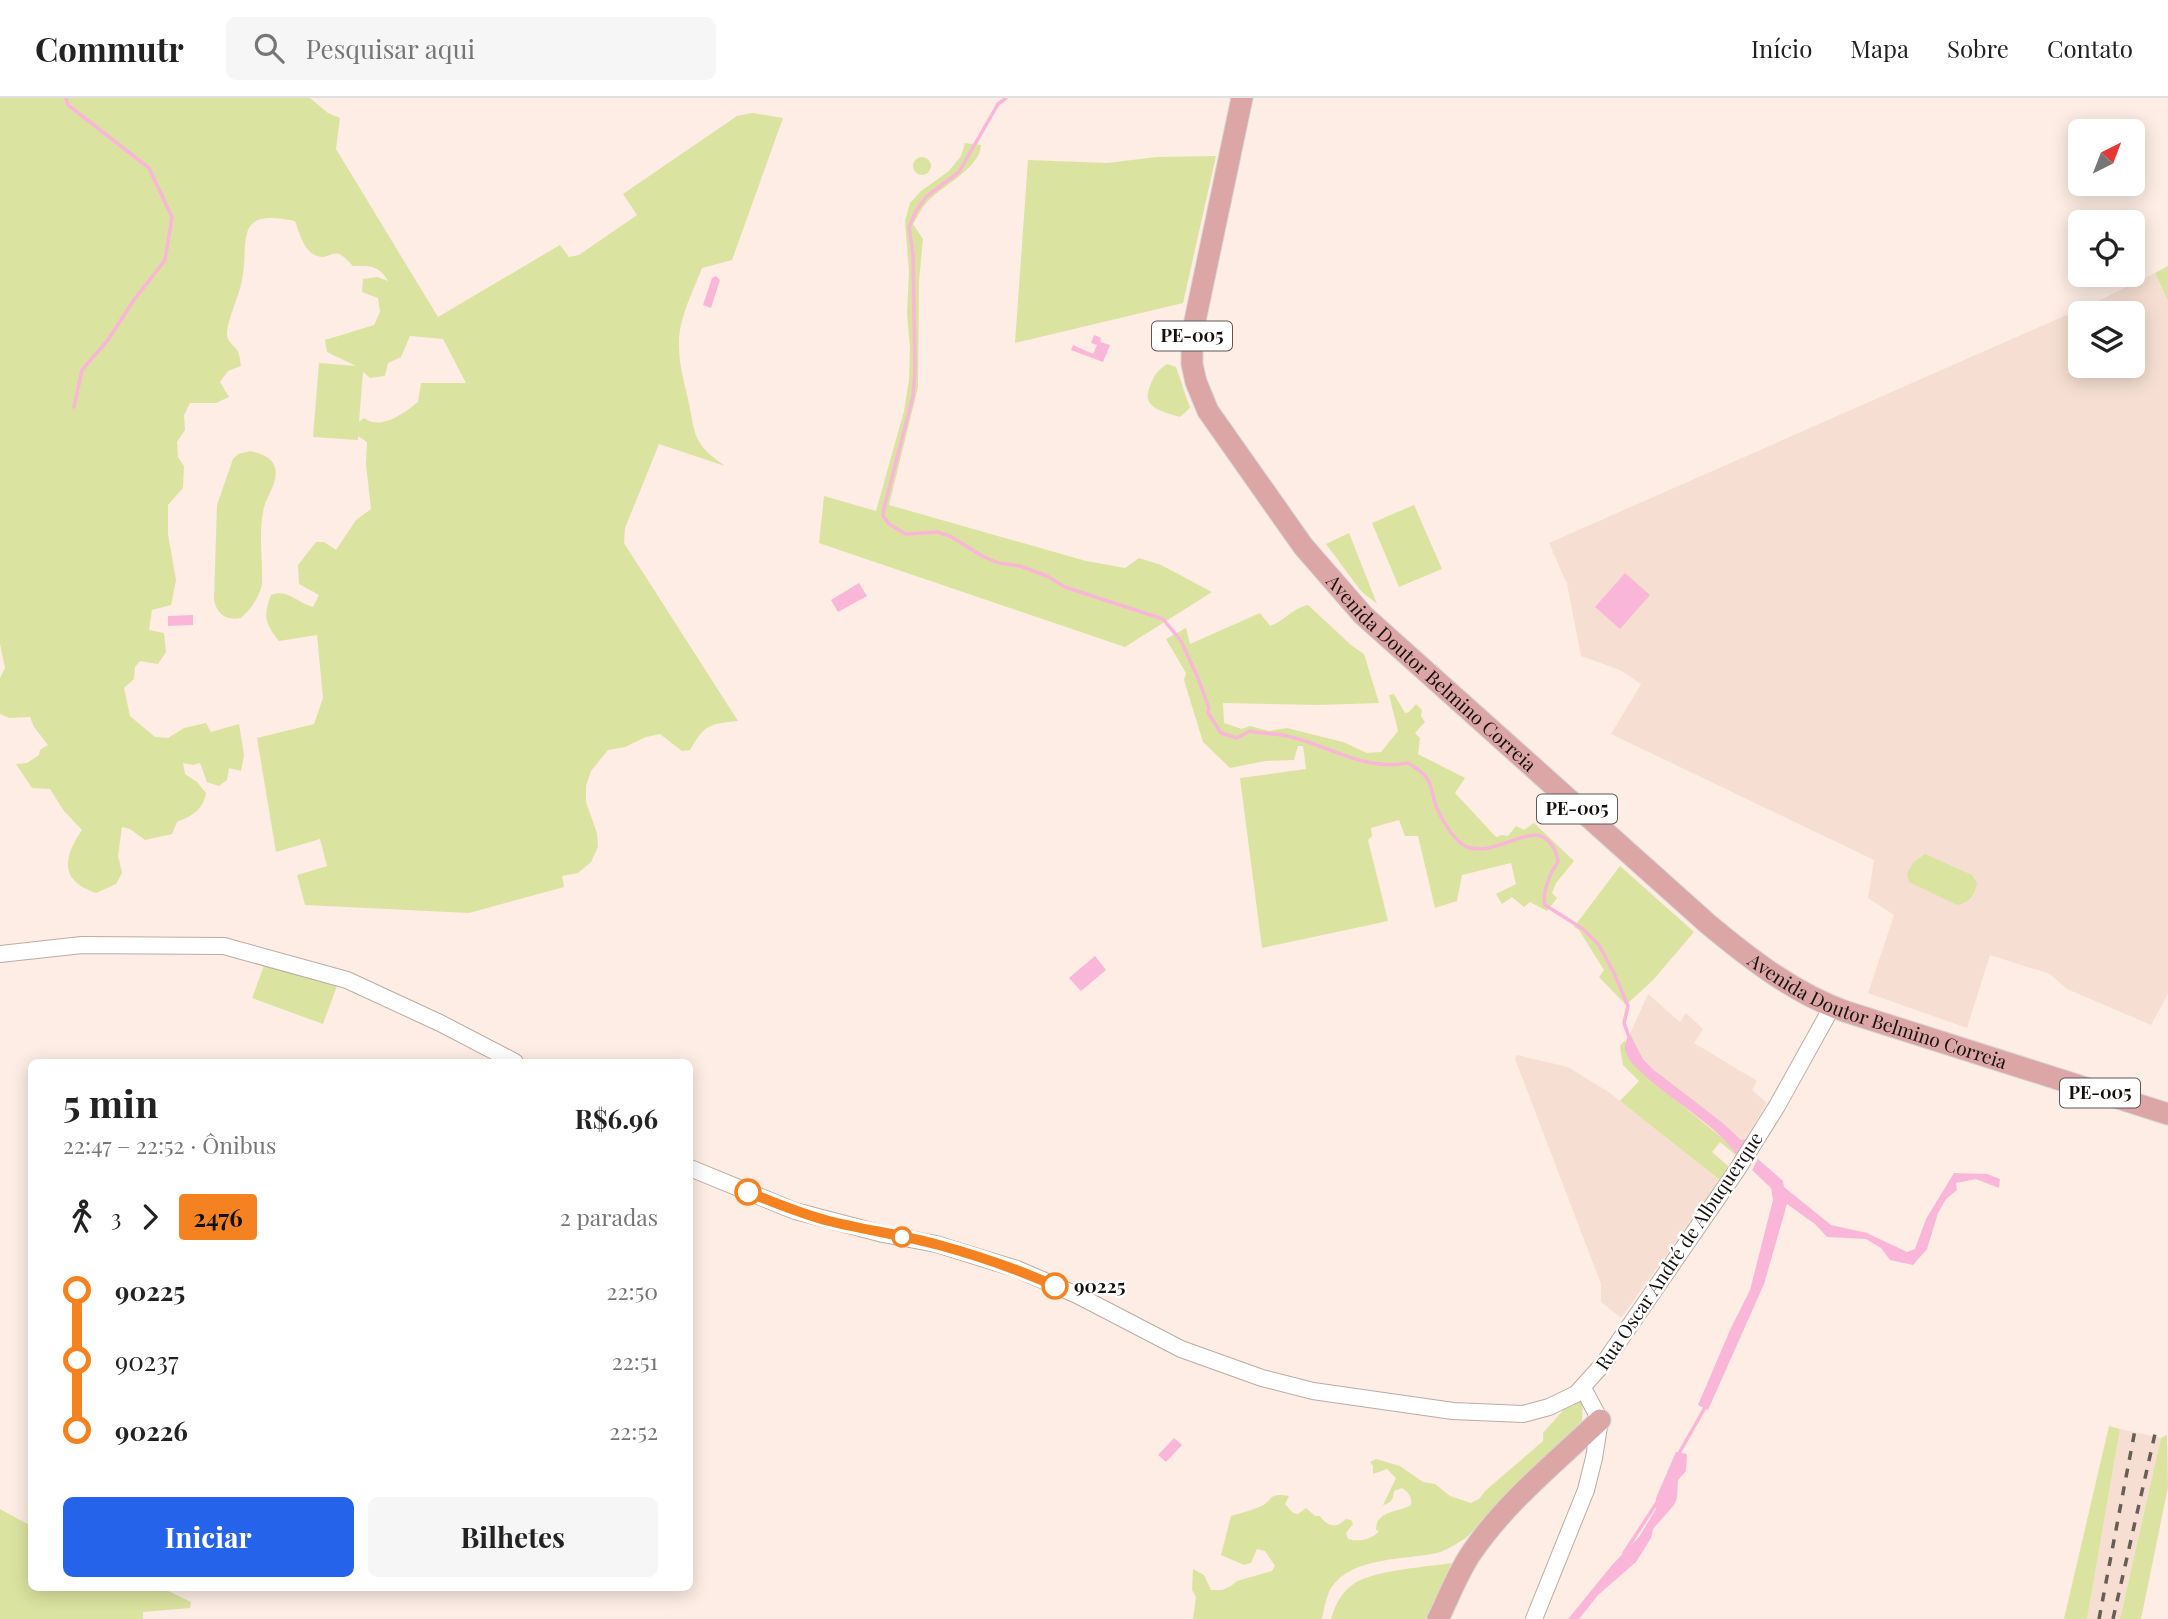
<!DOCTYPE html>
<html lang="pt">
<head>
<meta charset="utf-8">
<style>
	body { margin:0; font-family:"Playfair Display",serif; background:#f6f6f6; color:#222; height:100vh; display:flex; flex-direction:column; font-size:26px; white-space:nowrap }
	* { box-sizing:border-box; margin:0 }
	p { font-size:23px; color:#767676 }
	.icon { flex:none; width:38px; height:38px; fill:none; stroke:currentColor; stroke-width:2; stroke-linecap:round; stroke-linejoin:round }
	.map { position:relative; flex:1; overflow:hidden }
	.drawer { position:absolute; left:28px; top:961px; width:665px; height:532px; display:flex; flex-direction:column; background:#fff; border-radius:10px; box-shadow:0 4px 18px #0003 }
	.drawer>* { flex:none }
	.badge { padding:0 14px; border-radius:5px; font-size:24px; line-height:46px }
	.needle { width:46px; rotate:42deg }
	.tools { position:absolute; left:2068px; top:21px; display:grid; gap:14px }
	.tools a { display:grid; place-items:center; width:77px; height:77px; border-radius:10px; background:#fff; box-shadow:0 4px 18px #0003; font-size:35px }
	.map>.badge { position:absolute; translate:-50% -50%; box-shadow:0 0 0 4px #fff }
	.legs { display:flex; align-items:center; gap:10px; height:77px; padding:0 35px; font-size:23px }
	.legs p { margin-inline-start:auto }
	.head { display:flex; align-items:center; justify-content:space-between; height:119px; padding:0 35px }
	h1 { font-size:38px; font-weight:700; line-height:52px }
	.cta { display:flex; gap:14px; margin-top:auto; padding:14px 35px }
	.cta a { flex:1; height:80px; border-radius:10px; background:#2563eb; color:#fff; font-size:28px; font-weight:700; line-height:80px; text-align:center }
	.cta a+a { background:#f6f6f6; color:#222 }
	ul { padding:0 35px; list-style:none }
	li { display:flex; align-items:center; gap:24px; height:70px; font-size:26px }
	li i { display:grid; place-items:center; width:10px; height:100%; margin:0 9px; background:currentColor }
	li i::after { content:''; width:18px; height:18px; margin:-9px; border:5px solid; border-radius:50%; background:#fff }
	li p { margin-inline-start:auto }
	li:first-child i { background:linear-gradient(#0000 50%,currentColor 0) }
	li:last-child i { background:linear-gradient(currentColor 50%,#0000 0) }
	header { display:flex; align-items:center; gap:42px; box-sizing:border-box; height:98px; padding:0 35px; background:#fff; border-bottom:2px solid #e0e0e0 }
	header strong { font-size:33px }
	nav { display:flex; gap:38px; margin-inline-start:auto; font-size:24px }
	.search { width:490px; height:63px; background:#f6f6f6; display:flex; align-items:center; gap:18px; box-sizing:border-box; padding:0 24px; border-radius:10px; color:#767676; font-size:26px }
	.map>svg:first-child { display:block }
	.built { fill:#f6dfd2; fill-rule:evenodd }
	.green { fill:#dbe3a0; fill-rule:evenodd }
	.water { fill:#fab6d8 }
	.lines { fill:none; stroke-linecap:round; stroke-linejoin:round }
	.stream { stroke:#fab6d8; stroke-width:3.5 }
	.minor-casing { stroke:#bbaca3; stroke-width:18 }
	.major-casing { stroke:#d5d4d4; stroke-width:23 }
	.minor { stroke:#fff; stroke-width:16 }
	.major { stroke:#dca5a6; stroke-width:21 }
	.rail { stroke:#685e59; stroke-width:3.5; stroke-dasharray:9 9; stroke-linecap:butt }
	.line-1-casing { stroke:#fff; stroke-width:16 }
	.line-1 { stroke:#f58220; stroke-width:10 }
	.stop-1-dot { fill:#fff; stroke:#f58220; stroke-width:3.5 }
	.labels { text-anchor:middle; stroke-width:5; stroke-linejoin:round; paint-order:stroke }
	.shield { fill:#fff; stroke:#5d5856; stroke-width:2 }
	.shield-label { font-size:18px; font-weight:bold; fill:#17110e }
	.street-label { font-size:19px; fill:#17110e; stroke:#fff }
	.stop-label { font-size:19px; font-weight:bold; fill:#17110e; stroke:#fff; text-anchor:start }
</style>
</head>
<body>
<header>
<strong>Commutr</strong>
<div class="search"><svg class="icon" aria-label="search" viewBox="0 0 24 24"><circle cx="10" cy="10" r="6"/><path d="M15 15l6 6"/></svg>Pesquisar aqui</div>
<nav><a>Início</a><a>Mapa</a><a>Sobre</a><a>Contato</a></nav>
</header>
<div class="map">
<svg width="2168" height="1521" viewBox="0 0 2168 1521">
	<rect width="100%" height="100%" fill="#fdede4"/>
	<g class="built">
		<path d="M 2155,175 L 2168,203 L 2168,896 L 2151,927 L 2067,891 L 2050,876 L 1990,857 L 1967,930 L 1868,895 L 1894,817 L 1868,800 L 1874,762 L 1611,636 L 1641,586 L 1620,572 L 1581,558 L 1567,486 L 1549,445 L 2096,204 ZM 2081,215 L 2133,215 L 2133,268 L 2081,268 Z"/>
		<polygon points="1648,896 1680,924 1686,915 1703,931 1694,945 1757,983 1752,992 1767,1005 1746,1041 1741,1042 1724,1026 1664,981 1643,961 1630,936"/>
		<polygon points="1517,957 1568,969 1610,995 1720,1082 1621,1220 1601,1204 1601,1186 1515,961"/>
		<polygon points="2120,1331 2161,1340 2120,1521 2087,1521"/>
	</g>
	<g class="green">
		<path d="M 0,0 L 310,0 L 328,15 L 340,20 L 336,51 L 438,219 L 560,147 L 569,159 L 579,157 L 637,117 L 623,96 L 737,18 L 752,15 L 783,20 L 732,162 L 702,170 C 693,194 678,221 679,248 C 679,266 684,284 688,301 C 696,338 692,345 725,368 L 659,346 L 625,430 L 624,445 L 738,623 C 709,626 705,626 690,652 L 682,653 L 660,636 L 646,639 L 625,649 L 608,652 L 591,673 L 586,688 L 586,704 L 597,735 L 598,749 L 591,764 L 578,775 L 562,778 L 564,789 L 469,815 L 305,807 L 297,777 L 327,768 L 320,741 L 276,754 L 257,640 L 314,626 L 323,600 L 317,537 L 279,543 C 265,525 263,519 271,497 C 288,490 297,505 313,509 L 319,497 L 299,486 L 298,467 L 316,444 L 324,444 L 336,452 L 356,422 L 371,411 L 366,366 L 367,344 L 358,338 L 358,342 L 313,339 L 319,265 L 356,268 L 327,254 L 325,242 L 374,227 L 380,214 L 378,200 L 362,194 L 363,181 L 377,179 L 388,183 C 379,167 370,168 353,168 C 349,164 344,158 339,156 C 333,154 328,159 322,159 C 304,157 300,136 295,123 C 230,109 251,145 241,187 C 238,199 228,222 227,234 C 226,243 233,246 237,252 C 240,256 240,263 241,268 L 228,273 L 220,284 L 229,299 L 216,305 L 190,305 L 184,317 L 185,332 L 177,344 L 178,359 L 184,368 L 183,390 L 168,407 L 168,436 L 176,482 L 171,507 L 152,512 L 149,532 L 164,535 L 166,554 L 158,566 L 140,563 L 135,569 L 134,581 L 124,590 L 130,618 L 155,639 L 168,640 L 184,630 L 206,625 L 211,634 L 239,626 L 244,657 L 241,673 L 229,670 L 227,682 L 219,688 L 207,684 L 200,665 L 193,667 L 183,665 L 185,676 L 197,684 L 206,695 C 203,712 192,718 177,724 L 172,736 L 145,742 L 130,731 L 122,729 L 118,758 L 122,775 L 116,786 L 96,795 C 59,782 63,760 82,732 L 64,713 L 50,691 L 32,690 L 16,666 L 27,665 L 39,657 L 40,652 L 48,647 L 34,629 L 30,619 L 9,620 L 0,616 L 0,580 L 5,570 L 0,546 ZM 410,238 L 443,241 L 466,285 L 421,285 L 418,304 C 404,315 381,333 364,320 L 359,324 L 363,274 L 370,280 L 385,278 L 388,265 L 401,259 Z"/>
		<path d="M 965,45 L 981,47 C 980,70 942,88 928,103 C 922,109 918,118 913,126 L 923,141 L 919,183 L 918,289 L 889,407 L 1086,463 L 1125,470 L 1139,460 L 1161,467 L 1212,494 L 1125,549 L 819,445 L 824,398 L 876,413 L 904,313 L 909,282 L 910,250 L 907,215 L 909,174 L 905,123 L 910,105 L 921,93 L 949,73 L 961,58 Z"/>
		<polygon points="1216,58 1183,205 1015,245 1028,62 1107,65 1157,59"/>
		<circle cx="922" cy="68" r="9"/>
		<polygon points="2168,168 2168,203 2155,175"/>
		<path d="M 1167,266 L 1176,269 L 1190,310 L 1180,319 C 1164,314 1140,310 1150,288 C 1154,277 1157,273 1167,266 Z"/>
		<path d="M 251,353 C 259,355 271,359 274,367 C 280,381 268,396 264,409 C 258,434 263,461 262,486 C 259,500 251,511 241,520 C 226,523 217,516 214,502 L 217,407 L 233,361 L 238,356 Z"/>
		<polygon points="1414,407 1442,471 1399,489 1372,425"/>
		<polygon points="1349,435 1377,506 1361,493 1326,446"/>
		<path d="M 1308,507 L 1351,547 L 1364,556 L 1379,605 L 1318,607 L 1223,605 L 1224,625 L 1242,631 L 1250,628 L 1269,633 L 1287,630 L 1343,644 L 1367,655 L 1381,654 L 1398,633 L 1389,597 L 1394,596 L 1405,615 L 1409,614 L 1416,606 L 1422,612 L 1421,618 L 1425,624 L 1415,635 L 1420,640 L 1418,656 L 1465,680 L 1455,695 L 1496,739 L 1502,737 L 1508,738 L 1516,728 L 1524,732 L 1534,725 L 1574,763 L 1556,785 L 1552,795 L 1557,800 L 1547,813 L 1530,804 L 1524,809 L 1512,799 L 1502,806 L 1496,796 L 1516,786 L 1511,765 L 1462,777 L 1457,803 L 1435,810 L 1418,738 L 1405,738 L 1399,722 L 1371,730 L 1372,738 L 1368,742 L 1388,823 L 1262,850 L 1240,680 L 1306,671 L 1303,648 L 1298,648 L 1294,662 L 1265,663 L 1230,670 L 1203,644 L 1184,582 L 1186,575 L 1166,541 L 1186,530 L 1190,546 L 1260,515 L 1270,528 C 1286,522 1291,511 1308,507 Z"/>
		<path d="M 1925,756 L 1972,777 L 1977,785 C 1975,797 1970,804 1957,807 L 1909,784 L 1907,776 L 1913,765 Z"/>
		<polygon points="1620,768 1694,834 1654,881 1626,907 1599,879 1604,872 1579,832 1574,829"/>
		<polygon points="266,862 337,888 323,926 252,900"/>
		<polygon points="1625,942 1625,952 1638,971 1732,1048 1737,1058 1720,1044 1712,1054 1729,1069 1720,1082 1620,1003 1639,983 1623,967 1620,948"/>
		<path d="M 1583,1296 L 1582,1323 L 1466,1440 C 1457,1445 1448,1452 1437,1455 C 1406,1462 1352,1458 1331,1490 C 1326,1499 1324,1511 1322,1521 L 1193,1521 L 1196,1499 L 1192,1492 L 1193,1471 L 1204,1477 L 1211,1492 L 1222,1492 L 1231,1488 L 1237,1483 L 1272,1473 L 1275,1468 L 1265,1453 L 1257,1451 L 1251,1465 L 1244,1467 L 1221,1457 L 1231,1418 C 1240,1415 1250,1413 1259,1409 C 1274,1404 1266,1394 1289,1398 L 1285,1406 L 1293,1415 L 1298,1416 L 1306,1410 L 1315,1418 L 1320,1418 C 1328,1429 1336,1431 1346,1421 L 1351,1422 L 1353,1426 L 1346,1435 L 1348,1441 C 1358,1444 1372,1442 1379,1433 L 1376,1432 C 1376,1412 1398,1415 1411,1407 C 1412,1398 1409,1395 1402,1390 L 1394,1393 C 1393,1401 1392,1405 1383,1407 L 1396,1380 L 1387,1371 L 1373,1376 L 1373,1368 L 1370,1364 L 1376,1361 L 1400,1368 L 1423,1384 L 1435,1386 L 1450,1398 L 1471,1405 L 1479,1401 L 1485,1393 L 1543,1343 L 1543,1335 L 1567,1308 Z"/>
		<polygon points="2109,1328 2120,1331 2087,1521 2064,1521"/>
		<polygon points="2167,1337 2168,1389 2141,1521 2120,1521 2161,1340"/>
		<polygon points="0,1411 31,1428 32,1489 160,1489 191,1504 190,1510 143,1514 143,1521 0,1521"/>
		<path d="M 1452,1465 L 1426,1521 L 1331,1521 C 1335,1507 1342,1493 1355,1485 C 1375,1472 1427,1469 1452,1465 Z"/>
	</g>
	<g class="water">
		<polygon points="716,178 720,182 711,210 703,207 712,180"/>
		<polygon points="1094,237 1101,240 1100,244 1110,247 1103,264 1071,252 1073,247 1093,256 1097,247 1091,245"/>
		<polygon points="1625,475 1650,497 1620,531 1595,509"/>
		<polygon points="859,485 867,498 838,514 831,502"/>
		<polygon points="193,517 193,527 168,528 168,518"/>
		<polygon points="1095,858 1106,872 1081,893 1069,880"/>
		<path d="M 1630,936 L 1643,961 L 1654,972 L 1724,1026 L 1741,1042 L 1746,1041 L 1737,1058 C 1719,1024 1631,980 1625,952 C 1624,946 1626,941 1630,936 Z"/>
		<polygon points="1758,1061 1783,1083 1784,1089 1831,1127 1867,1135 1907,1154 1915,1151 1926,1121 1954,1075 1987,1076 2000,1081 1999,1090 1976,1081 1956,1085 1957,1092 1946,1101 1938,1115 1927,1151 1913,1167 1890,1162 1881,1150 1866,1141 1827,1139 1815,1126 1787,1106 1764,1186 1708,1312 1698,1307 1730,1232 1750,1192 1773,1102 1771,1090 1752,1072"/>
		<polygon points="1174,1340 1182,1347 1166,1364 1158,1357"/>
		<polygon points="1676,1354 1687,1356 1686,1373 1678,1382 1677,1400 1674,1407 1653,1431 1651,1440 1636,1464 1598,1497 1579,1521 1568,1521 1613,1466 1639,1439 1656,1411 1656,1400"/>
	</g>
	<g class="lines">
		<g class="stream">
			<polyline points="66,0 68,7 149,70 172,119 165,162 134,202 108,242 82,272 74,309"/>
			<path d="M 1006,0 L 998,6 L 959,74 L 926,99 L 916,113 L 909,129 L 913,156 L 915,274 L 913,298 L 884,410 L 883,418 L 889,426 L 906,436 L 937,434 L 950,438 L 984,459 L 999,465 L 1020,468 L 1047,478 L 1065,489 L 1163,521 L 1181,543 L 1198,580 L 1209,610 L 1208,615 L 1221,635 L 1237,640 L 1250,633 C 1262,636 1275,635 1287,638 C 1328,647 1365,674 1408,665 C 1416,670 1423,674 1428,682 C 1431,687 1431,691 1433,697 C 1435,712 1453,743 1467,749 C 1491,757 1516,737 1536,737 C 1549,738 1557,753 1558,764 C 1550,775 1542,794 1545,807 L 1583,831 L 1599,847 L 1614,875 L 1628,908 L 1624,925 L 1629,939"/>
			<polyline points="1678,1357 1707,1306"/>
			<polyline points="1624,1455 1658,1403"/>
		</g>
		<defs>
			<g id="minor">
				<polyline points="0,856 82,847 224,848 347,882 440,925 515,964"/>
				<polyline points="690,1070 795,1113 883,1136 936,1146 1017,1171 1077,1197 1181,1251 1262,1280 1313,1293 1453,1313 1523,1316 1549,1309 1576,1296 1604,1265 1737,1072 1777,1008 1832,909"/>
				<polyline points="1534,1521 1586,1392 1594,1360 1600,1322 1583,1290"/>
			</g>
			<g id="major">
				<path id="s1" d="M 1242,0 L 1192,237 L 1192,266 L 1196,284 L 1208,313 L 1303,448 L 1363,517 L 1708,826 C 1750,861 1795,896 1847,914 L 2168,1016"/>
				<path d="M 1438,1521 C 1449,1499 1458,1474 1472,1454 C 1507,1403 1556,1364 1600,1322"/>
			</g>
		</defs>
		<use href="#minor" class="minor-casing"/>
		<use href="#major" class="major-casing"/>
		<use href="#minor" class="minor"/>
		<use href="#major" class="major"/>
		<g class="rail">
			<polyline points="2099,1521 2135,1332"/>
			<polyline points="2113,1521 2155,1336"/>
		</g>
	</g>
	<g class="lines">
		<defs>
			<path id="line-1" d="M 748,1094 C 775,1105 801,1116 829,1123 C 865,1132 903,1137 939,1147 C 979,1158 1017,1171 1055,1188"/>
		</defs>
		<use href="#line-1" class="line-1-casing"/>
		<use href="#line-1" class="line-1"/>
	</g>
	<g class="stop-1-dot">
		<circle cx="748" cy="1094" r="12"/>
		<circle cx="902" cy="1139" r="9"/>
		<circle cx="1055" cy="1188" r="12"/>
	</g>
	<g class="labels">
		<g class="shield">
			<rect x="1152" y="223.5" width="80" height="29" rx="5"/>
			<rect x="1537" y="696.5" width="80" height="29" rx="5"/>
			<rect x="2060" y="980.5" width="80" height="29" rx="5"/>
		</g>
		<g class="shield-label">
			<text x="1192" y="244">PE-005</text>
			<text x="1577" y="717">PE-005</text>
			<text x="2100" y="1001">PE-005</text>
		</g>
		<g class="street-label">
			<text dy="7" stroke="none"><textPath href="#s1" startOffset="667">Avenida Doutor Belmino Correia</textPath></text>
			<text dy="7" stroke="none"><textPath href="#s1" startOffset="1234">Avenida Doutor Belmino Correia</textPath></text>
			<text transform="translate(1679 1153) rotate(-56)" y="7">Rua Oscar André de Albuquerque</text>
		</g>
		<g class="stop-label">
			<text x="1074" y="1195">90225</text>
		</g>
	</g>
</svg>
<div class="tools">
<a><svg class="needle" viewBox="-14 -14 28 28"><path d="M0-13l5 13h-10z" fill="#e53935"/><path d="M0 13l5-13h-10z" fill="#767676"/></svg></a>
<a><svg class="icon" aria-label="locate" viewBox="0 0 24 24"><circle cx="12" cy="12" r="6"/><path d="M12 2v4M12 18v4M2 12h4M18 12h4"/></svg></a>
<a><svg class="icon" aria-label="layers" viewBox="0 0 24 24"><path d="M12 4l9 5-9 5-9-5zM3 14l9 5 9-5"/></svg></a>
</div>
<section class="drawer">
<div class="head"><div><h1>5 min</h1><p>22:47 – 22:52 · Ônibus</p></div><b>R$6.96</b></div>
<div class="legs"><svg class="icon" aria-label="walk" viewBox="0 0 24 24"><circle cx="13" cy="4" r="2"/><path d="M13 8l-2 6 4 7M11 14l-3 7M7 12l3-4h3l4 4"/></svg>3<svg class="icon" aria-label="forward" viewBox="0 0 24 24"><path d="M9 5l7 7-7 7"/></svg><b class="badge" style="background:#f58220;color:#111">2476</b><p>2 paradas</p></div>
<ul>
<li><i style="color:#f58220"></i><b>90225</b><p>22:50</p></li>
<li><i style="color:#f58220"></i><span>90237</span><p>22:51</p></li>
<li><i style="color:#f58220"></i><b>90226</b><p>22:52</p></li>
</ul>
<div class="cta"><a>Iniciar</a><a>Bilhetes</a></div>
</section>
</div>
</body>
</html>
